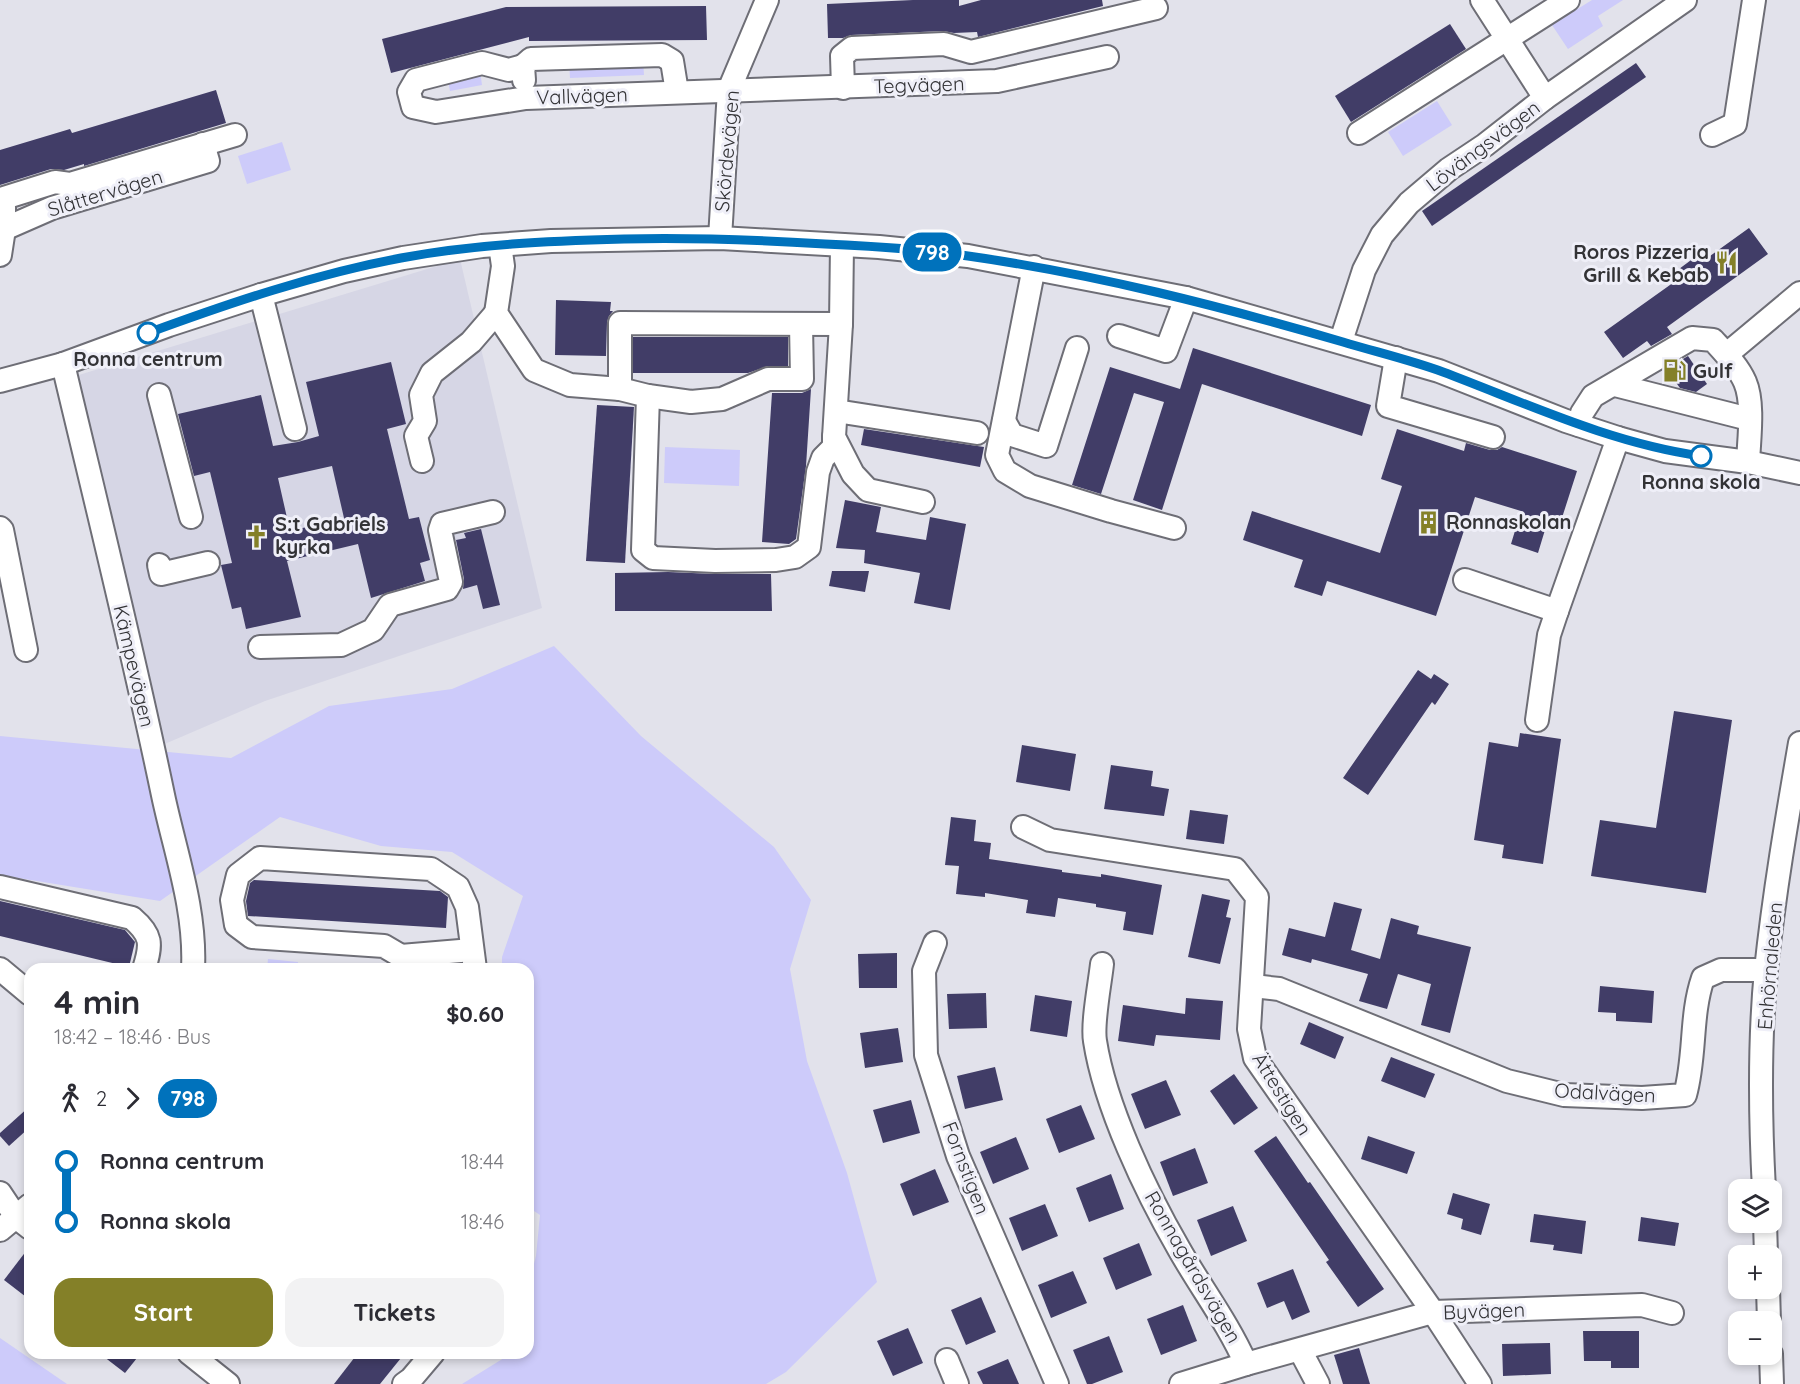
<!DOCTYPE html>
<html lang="en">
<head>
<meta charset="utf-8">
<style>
	body { margin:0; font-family:Quicksand,sans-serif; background:#f2f2f3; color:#2b2b33; height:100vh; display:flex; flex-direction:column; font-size:22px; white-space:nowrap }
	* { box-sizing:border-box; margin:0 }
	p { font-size:20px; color:#7c7c81 }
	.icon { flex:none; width:33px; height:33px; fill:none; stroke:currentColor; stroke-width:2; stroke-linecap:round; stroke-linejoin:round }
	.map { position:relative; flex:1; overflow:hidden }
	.panel { position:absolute; left:24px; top:963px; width:510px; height:396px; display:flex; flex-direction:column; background:#fff; border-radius:18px; box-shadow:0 3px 9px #0003 }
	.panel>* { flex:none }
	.badge { padding:0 12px; border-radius:20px; font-size:21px; line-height:39px }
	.fabs { position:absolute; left:1728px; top:1179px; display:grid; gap:12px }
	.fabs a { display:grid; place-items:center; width:54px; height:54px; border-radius:12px; background:#fff; box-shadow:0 3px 9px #0003; font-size:30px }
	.map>.badge { position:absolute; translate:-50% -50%; box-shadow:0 0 0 3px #fff }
	.legs { display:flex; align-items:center; gap:9px; height:66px; padding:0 30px; font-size:20px }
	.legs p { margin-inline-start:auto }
	.summary { display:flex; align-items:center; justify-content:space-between; height:102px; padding:0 30px }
	h1 { font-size:33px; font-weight:700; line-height:45px }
	.action { display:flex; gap:12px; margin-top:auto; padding:12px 30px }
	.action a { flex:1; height:69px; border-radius:18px; background:#848028; color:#fff; font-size:24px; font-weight:700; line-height:69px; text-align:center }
	.action a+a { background:#f2f2f3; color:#2b2b33 }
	ul { padding:0 30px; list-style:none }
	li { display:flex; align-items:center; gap:21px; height:60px; font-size:22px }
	li i { display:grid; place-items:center; width:9px; height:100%; margin:0 8px; background:currentColor }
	li i::after { content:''; width:15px; height:15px; margin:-8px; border:4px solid; border-radius:50%; background:#fff }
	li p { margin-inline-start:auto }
	li:first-child i { background:linear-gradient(#0000 50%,currentColor 0) }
	li:last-child i { background:linear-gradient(currentColor 50%,#0000 0) }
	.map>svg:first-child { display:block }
	.built { fill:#d6d6e5 }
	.green { fill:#cdcbfa }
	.building { fill:#413d67; fill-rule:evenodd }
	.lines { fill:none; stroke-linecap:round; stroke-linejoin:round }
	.minor-casing { stroke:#6e6e76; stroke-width:26 }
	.minor { stroke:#fff; stroke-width:22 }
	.line-1-casing { stroke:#fff; stroke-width:14 }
	.line-1 { stroke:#0072bc; stroke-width:9 }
	.stop-1-dot { fill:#fff; stroke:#0072bc; stroke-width:3 }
	.labels { text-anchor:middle; stroke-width:6; stroke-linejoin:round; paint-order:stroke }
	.street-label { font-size:20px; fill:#333336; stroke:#efeff8 }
	.poi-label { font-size:20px; font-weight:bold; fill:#333336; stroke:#efeff8; text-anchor:start }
	.stop-label { font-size:20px; font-weight:bold; fill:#333336; stroke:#efeff8 }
</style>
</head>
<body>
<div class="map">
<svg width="1800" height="1384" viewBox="0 0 1800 1384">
	<rect width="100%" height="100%" fill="#e2e2eb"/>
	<!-- built -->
	<polygon class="built" points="460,259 542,608 265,701 160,746 69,378"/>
	<!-- green -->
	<g class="green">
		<polygon points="1592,0 1623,0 1598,16 1603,26 1568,49 1552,25"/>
		<polygon points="643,59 644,75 570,78 569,62"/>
		<polygon points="480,71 482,85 450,91 447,76"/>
		<polygon points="1437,101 1452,125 1403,156 1388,132"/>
		<polygon points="282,142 291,170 247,184 238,156"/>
		<polygon points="665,447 740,450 739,486 664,483"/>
		<polygon points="554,646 641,736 774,847 811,900 790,969 807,1061 847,1173 877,1282 786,1372 766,1384 462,1384 512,1353 528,1353 528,1286 536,1256 540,1215 528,1207 528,969 502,969 502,957 523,896 452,852 381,846 280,817 160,901 0,875 0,736 231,758 329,706 452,689"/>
		<polygon points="268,959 298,962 298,969 267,969"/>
		<polygon points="0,1338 67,1384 0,1384"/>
	</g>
	<!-- building -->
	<g class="building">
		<polygon points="913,0 959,0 959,6 981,0 1102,0 1103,6 978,37 977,32 954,33 943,31 851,35 843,38 828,38 827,4"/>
		<polygon points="706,6 707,40 529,41 529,37 391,73 382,39 506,7"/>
		<polygon points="1450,24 1466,49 1351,122 1335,96"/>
		<polygon points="1636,63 1646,77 1432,226 1422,211"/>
		<polygon points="216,90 226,123 84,166 84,164 64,170 51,169 0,185 0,150 70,129 72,133"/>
		<polygon points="1749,228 1768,254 1667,327 1672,334 1651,346 1647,341 1623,358 1604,332 1684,275 1679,269 1706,249 1710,256"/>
		<polygon points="556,300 611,302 610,311 613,311 609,316 607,322 606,356 555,355"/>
		<polygon points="633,337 788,337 788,366 768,366 748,373 633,373"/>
		<polygon points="1193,348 1371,405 1362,436 1202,384 1162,510 1133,500 1164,402 1134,393 1101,494 1072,485 1110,367 1180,389"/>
		<polygon points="1688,356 1707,384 1696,392 1680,388 1666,369"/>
		<path d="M391,362l15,62 -19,5 22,90 10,-2 11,43 -10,3 5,18 -54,17 -13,-54 -71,17 14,56 -55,12 -5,-22 -9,2 -11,-44 11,-2 -22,-91 -16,4 -16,-62 83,-19 12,51 25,-4 21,-6 -13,-54zM332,466l12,52 -54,13 -12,-53z"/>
		<polygon points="811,389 806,466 796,539 789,544 762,542 772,393 802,393"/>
		<polygon points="597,405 634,407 625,563 586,561"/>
		<polygon points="864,429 984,447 980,467 861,445"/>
		<polygon points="1397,429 1464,451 1466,443 1490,450 1497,450 1502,447 1577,471 1560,524 1548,520 1538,553 1511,544 1521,511 1475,497 1436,616 1327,581 1322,596 1294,587 1303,560 1243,540 1252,511 1380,553 1402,486 1381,479"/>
		<polygon points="845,500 881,507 876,532 926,540 930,517 966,524 950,610 914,603 920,573 864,563 865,550 836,548"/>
		<polygon points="481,529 500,605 483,609 477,585 463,589 464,579 456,540 466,538 464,533"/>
		<polygon points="832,571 869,571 865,592 829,586"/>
		<polygon points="668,572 715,574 771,574 772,611 615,611 615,573"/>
		<polygon points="1418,670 1431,679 1434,674 1449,684 1435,705 1432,702 1368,795 1343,778"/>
		<polygon points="1674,711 1732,720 1706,893 1591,876 1600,820 1656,828"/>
		<polygon points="1520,733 1561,739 1543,864 1502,858 1504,845 1474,840 1489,742 1518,747"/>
		<polygon points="1022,745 1076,754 1070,791 1016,782"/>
		<polygon points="1111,765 1153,771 1151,786 1169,789 1164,816 1104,809"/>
		<polygon points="1190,810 1228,815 1224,844 1186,839"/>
		<polygon points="951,817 976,820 974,841 991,843 989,859 1062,870 1062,872 1101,877 1101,874 1162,885 1153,935 1123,930 1126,912 1096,907 1096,904 1058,898 1055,917 1026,913 1028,900 985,893 985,897 956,894 959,866 945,865"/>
		<polygon points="254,880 440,891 448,897 446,928 248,916 246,901 250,883"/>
		<polygon points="1202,894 1230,900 1226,917 1231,918 1220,964 1188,957"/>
		<polygon points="0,901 125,930 135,942 129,967 0,936"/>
		<polygon points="1334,902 1362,909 1351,950 1380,959 1391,918 1419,926 1417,934 1471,947 1450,1033 1421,1025 1431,984 1398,974 1387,1009 1359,1001 1368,974 1312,959 1311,963 1282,955 1289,928 1325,937"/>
		<polygon points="897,953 897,988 859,988 858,954"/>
		<polygon points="1600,986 1654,991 1652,1023 1616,1021 1616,1013 1598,1012"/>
		<polygon points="986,993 987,1028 949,1029 947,994"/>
		<polygon points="1035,995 1072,1001 1067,1037 1030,1031"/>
		<polygon points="1186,998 1223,1001 1220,1040 1156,1035 1154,1046 1118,1041 1123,1005 1185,1014"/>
		<polygon points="1309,1022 1344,1037 1335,1059 1300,1044"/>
		<polygon points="898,1028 903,1062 865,1068 860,1033"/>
		<polygon points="1391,1057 1435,1074 1425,1098 1381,1081"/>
		<polygon points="995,1067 1003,1100 965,1109 957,1076"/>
		<polygon points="1234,1074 1258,1108 1234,1125 1210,1091"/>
		<polygon points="1166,1080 1181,1115 1145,1129 1131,1094"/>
		<polygon points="911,1100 920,1133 883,1143 873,1110"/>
		<polygon points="1081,1105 1095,1139 1059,1153 1046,1119"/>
		<polygon points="30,1106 30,1127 9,1146 0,1136 0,1133"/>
		<polygon points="1276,1136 1308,1183 1310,1182 1384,1289 1358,1307 1326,1262 1329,1260 1254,1151"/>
		<polygon points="1368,1136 1415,1152 1407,1174 1361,1159"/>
		<polygon points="1016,1137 1029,1169 993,1184 980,1152"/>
		<polygon points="1195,1148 1208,1183 1173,1196 1160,1162"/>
		<polygon points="935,1169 949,1202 913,1216 900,1184"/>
		<polygon points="1111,1174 1124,1209 1089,1222 1076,1188"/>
		<polygon points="1453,1193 1490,1204 1481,1235 1461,1229 1463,1219 1447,1214"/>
		<polygon points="1045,1204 1058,1236 1022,1251 1009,1218"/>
		<polygon points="1233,1206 1247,1241 1211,1256 1197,1220"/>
		<polygon points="1534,1214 1586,1221 1582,1254 1553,1250 1554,1245 1530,1242"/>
		<polygon points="1641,1217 1679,1223 1675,1246 1638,1241"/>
		<polygon points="1139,1243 1152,1275 1116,1290 1103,1258"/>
		<polygon points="30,1246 30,1300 4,1280"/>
		<polygon points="1293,1269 1310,1312 1292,1320 1284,1301 1267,1308 1257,1283"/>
		<polygon points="1073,1271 1087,1303 1051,1318 1038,1285"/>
		<polygon points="981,1297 996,1332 966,1345 951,1310"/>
		<polygon points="1183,1305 1197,1341 1161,1355 1147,1319"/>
		<polygon points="908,1328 923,1363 893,1376 877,1341"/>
		<polygon points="1583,1331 1639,1331 1639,1368 1611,1368 1611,1361 1584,1361"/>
		<polygon points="1109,1336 1123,1372 1092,1384 1087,1384 1073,1350"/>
		<polygon points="1550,1343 1551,1374 1503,1376 1502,1344"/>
		<polygon points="1359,1348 1370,1384 1343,1384 1334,1355"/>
		<polygon points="99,1353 141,1353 125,1373"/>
		<polygon points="358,1353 405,1353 380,1384 334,1384"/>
		<polygon points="1008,1359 1019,1384 983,1384 977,1372"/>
	</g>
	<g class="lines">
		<defs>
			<g id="minor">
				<polyline points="1482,0 1545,98"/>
				<polyline points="523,66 509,70 482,63 416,80 409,92 413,107 436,112 526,98 997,81 1107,57"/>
				<polyline points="524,80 523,66 531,59 662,55 672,61 677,92"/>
				<polyline points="843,88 842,56 852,48 944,44 971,52 1156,8"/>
				<polyline points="1359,133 1568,0"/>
				<polyline points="1712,135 1735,124 1754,0"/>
				<polyline points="4,229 52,208 208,161 203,144"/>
				<polyline points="720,238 729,90 767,0"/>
				<polyline points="500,245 503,266 496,313 534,370 570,385 620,389 620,323 841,324"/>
				<polyline points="842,245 841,324 834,437 853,474 868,490 923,502"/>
				<polyline points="0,255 4,229 4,198 55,182 70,184 235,135"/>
				<polyline points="1034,267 997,455 1005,471 1030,486 1111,511 1174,528"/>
				<polyline points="261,295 295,429"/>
				<polyline points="1119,336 1166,351 1186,298"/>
				<polyline points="1341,341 1364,270 1382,235 1409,203 1449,169 1485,145 1545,98 1685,0"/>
				<polyline points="1727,354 1800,293"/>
				<polyline points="1396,358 1388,406 1493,437"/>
				<path d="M63,364c34,143 70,287 100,431 12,57 33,114 30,174"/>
				<polyline points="0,381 63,364 169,325 261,295 344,271 403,258 482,246 551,241 720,238 879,247 968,256 1186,298 1439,371 1566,421 1618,438 1665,451 1748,462 1800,473"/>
				<polyline points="1615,385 1749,419"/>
				<polyline points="620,389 648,396 643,550 653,558 715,561 776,560 795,557 809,547 818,472 823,458 834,447 834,437"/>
				<polyline points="159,395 191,517"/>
				<polyline points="648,396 691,402 722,399 768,379 802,379 801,324"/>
				<polyline points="836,411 977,433"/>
				<polyline points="1004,421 1012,435 1046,446 1077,348"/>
				<path d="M1579,425l3,-12 11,-17 99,-58 21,2c11,12 25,26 32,42 9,21 4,57 3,80"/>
				<polyline points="422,461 416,436 425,421 421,395 432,373 471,342 496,313"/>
				<polyline points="0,528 2,530 26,650"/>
				<polyline points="159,565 161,574 208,563"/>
				<polyline points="1465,580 1557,611 1549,635 1537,720"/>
				<polyline points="1557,611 1618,438"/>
				<polyline points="260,647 341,645 373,630 390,605 447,589 451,582 440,530 442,524 493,512"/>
				<polyline points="1023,827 1050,840 1235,869 1257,897 1249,1029 1255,1058 1433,1312 1480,1384"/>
				<path d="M0,887l132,31c20,17 20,26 12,51"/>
				<polyline points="935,943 924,971 926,1055 958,1156 1057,1384"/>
				<polyline points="401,956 472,950"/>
				<path d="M1102,964c-2,19 -10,59 -7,77 10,65 51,151 84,208 22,39 49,74 67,115"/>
				<polyline points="0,969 30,994"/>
				<polyline points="406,969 401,956 384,946 252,937 236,925 232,900 238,875 260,858 431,869 458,887 467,907 475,969"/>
				<path d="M1253,986l26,3 228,92 57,14 78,3 43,-3c11,-39 5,-79 18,-117l18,-8h45"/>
				<path d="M1764,1190c-4,-74 -5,-147 2,-220 8,-76 21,-152 34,-227"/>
				<polyline points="0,1193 16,1217 30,1228"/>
				<polyline points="1765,1222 1766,1256"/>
				<polyline points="0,1230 30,1205"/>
				<polyline points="1768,1288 1769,1322"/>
				<polyline points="1300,1350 1318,1384"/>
				<polyline points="189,1353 228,1384"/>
				<polyline points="1771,1354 1772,1384"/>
				<polyline points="947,1360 957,1384"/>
				<polyline points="404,1384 411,1379 433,1353"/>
				<polyline points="1181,1384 1246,1364 1433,1312 1642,1305 1672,1313"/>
			</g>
		</defs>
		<!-- minor casing -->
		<use href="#minor" class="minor-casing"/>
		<!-- minor -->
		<use href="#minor" class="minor"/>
	</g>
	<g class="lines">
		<defs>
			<path id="line-1" d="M148,333c82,-30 167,-59 253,-75 74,-14 148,-17 223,-19 67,-2 134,1 201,5 47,2 96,5 143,12 127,18 252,50 375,86 33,10 67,18 100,30 85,32 167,71 258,84"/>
		</defs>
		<!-- line-1 casing -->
		<use href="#line-1" class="line-1-casing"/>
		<!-- line-1 -->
		<use href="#line-1" class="line-1"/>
	</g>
	<!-- icons -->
	<defs>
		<symbol id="restaurant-bare" viewBox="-9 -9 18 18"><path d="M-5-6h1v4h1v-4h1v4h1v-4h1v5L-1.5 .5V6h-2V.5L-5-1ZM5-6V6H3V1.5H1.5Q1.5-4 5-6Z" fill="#848028" stroke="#efeff8" stroke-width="2.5" paint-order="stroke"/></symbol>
		<symbol id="fuel-bare" viewBox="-9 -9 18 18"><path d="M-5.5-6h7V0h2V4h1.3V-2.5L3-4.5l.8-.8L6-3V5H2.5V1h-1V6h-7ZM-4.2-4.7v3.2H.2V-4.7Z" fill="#848028" stroke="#efeff8" stroke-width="2.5" paint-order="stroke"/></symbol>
		<symbol id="building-bare" viewBox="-9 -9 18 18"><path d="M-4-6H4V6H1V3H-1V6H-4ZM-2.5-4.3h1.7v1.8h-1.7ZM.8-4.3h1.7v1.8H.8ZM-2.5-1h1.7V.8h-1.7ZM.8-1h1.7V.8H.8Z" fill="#848028" stroke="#efeff8" stroke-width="2.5" paint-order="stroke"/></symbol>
		<symbol id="church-bare" viewBox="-9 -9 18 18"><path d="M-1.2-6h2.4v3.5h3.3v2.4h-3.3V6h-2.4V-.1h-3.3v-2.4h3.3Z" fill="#848028" stroke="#efeff8" stroke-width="2.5" paint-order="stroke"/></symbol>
	</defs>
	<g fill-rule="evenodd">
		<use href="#restaurant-bare" x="1710" y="246" width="33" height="33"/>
		<use href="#fuel-bare" x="1658" y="354" width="33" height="33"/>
		<use href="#building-bare" x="1412" y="506" width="33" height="33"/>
		<use href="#church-bare" x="240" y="520" width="33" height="33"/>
	</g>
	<!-- markers -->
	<g class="stop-1-dot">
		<circle cx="148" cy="333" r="10"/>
		<circle cx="1701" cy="456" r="10"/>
	</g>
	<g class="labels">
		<!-- street labels -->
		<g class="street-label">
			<text transform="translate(919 85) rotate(-2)" y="7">Tegvägen</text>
			<text transform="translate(582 96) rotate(-2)" y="7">Vallvägen</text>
			<text transform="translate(1483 146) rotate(-37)" y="7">Lövängsvägen</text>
			<text transform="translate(727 151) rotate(-85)" y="7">Skördevägen</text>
			<text transform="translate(105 193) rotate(-17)" y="7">Slåttervägen</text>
			<text transform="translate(134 666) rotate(77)" y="7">Kämpevägen</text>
			<text transform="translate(1770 966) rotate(-85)" y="7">Enhörnaleden</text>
			<text transform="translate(1605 1093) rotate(3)" y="7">Odalvägen</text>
			<text transform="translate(1282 1094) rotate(58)" y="7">Ättestigen</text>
			<text transform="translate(966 1168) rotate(69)" y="7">Fornstigen</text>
			<text transform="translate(1193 1267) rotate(60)" y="7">Ronnagårdsvägen</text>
			<text transform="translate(1484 1311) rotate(-2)" y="7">Byvägen</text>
		</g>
		<!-- poi labels -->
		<g class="poi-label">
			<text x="1709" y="259" text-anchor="end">Roros Pizzeria<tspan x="1709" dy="23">Grill &amp; Kebab</tspan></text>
			<text x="1693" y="378">Gulf</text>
			<text x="1446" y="529">Ronnaskolan</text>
			<text x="275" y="531">S:t Gabriels<tspan x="275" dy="23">kyrka</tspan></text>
		</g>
		<!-- stop labels -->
		<g class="stop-label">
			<text x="148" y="366">Ronna centrum</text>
			<text x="1701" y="489">Ronna skola</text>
		</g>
	</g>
</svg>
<div class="fabs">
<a><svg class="icon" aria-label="layers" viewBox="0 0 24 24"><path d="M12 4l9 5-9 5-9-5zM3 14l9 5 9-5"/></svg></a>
<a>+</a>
<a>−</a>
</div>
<b class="badge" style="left:932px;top:252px;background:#0072bc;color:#fff">798</b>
<section class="panel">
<div class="summary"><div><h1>4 min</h1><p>18:42 – 18:46 · Bus</p></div><b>$0.60</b></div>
<div class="legs"><svg class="icon" aria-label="walk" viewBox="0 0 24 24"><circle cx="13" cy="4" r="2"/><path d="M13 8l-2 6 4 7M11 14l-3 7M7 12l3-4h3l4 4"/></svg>2<svg class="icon" aria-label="forward" viewBox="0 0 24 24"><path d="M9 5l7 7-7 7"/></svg><b class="badge" style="background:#0072bc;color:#fff">798</b></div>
<ul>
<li><i style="color:#0072bc"></i><b>Ronna centrum</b><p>18:44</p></li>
<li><i style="color:#0072bc"></i><b>Ronna skola</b><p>18:46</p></li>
</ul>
<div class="action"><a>Start</a><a>Tickets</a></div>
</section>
</div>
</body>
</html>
